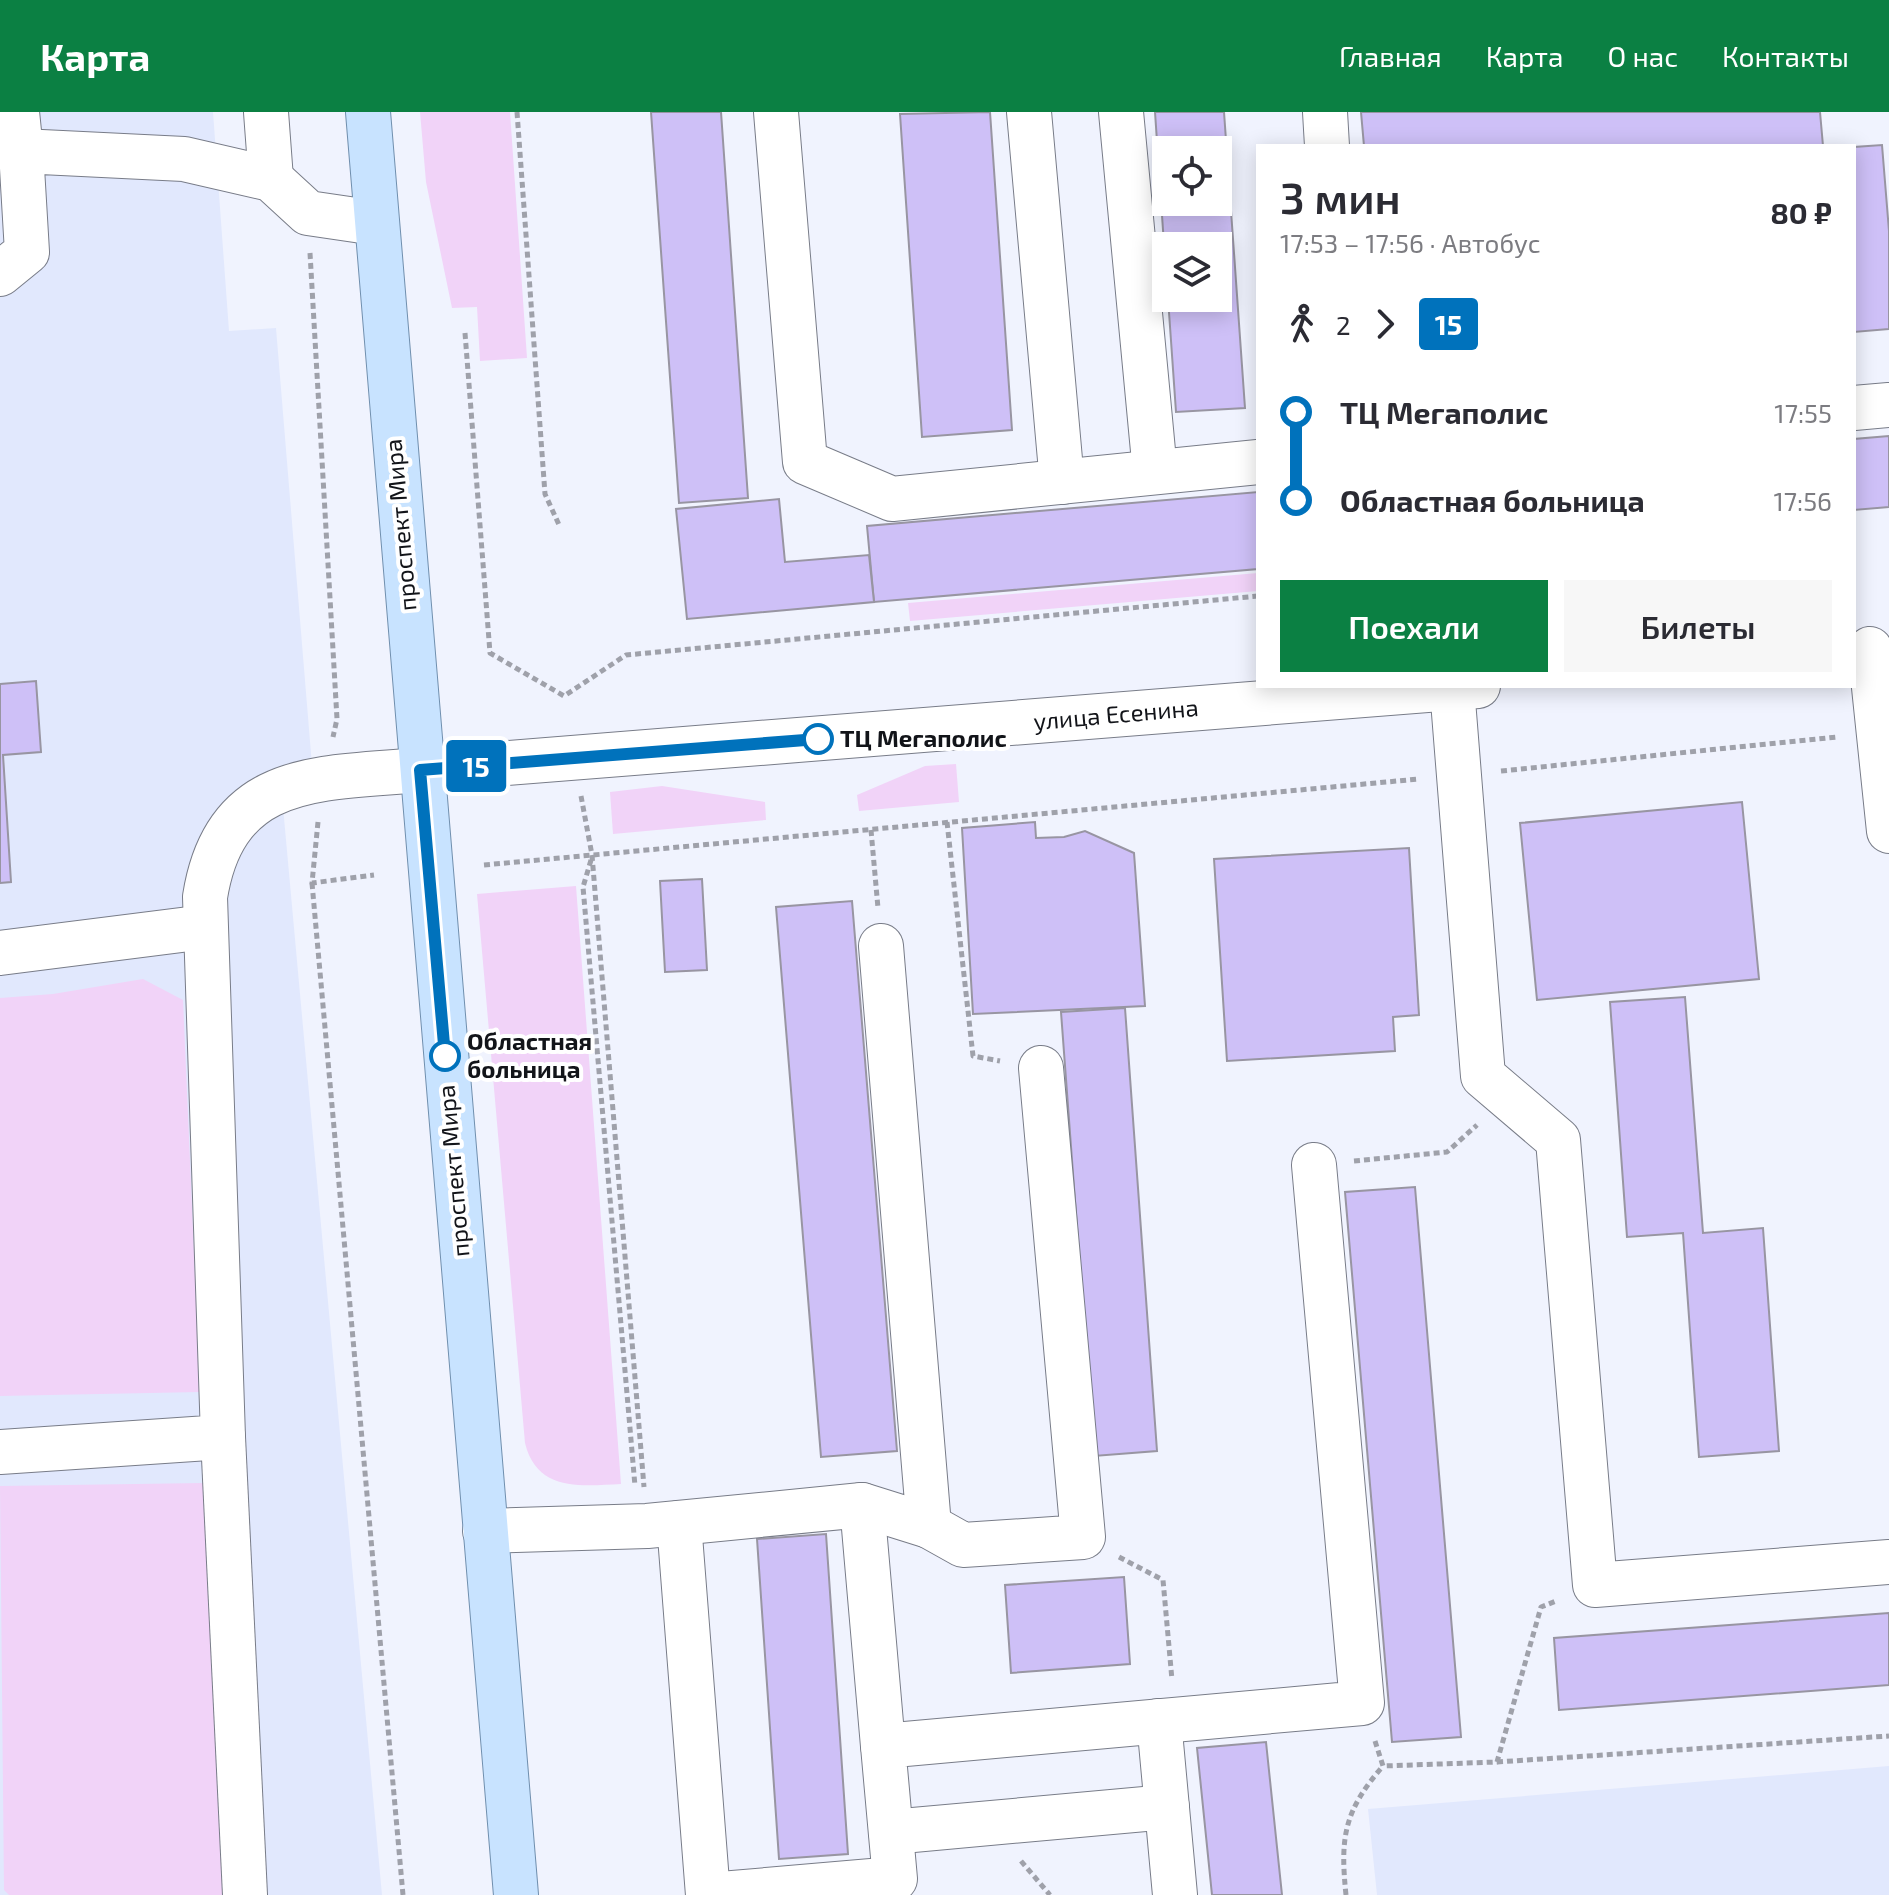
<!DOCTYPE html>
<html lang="ru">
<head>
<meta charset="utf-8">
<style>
	body { margin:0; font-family:"Exo 2",sans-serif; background:#f7f7f7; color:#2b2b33; height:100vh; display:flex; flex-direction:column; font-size:30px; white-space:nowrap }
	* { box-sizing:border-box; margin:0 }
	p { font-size:26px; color:#7c7c81 }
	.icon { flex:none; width:44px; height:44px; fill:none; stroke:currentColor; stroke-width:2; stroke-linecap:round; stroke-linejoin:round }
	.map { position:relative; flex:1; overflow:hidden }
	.panel { position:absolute; left:1256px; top:32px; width:600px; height:544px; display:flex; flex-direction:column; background:#fff; border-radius:0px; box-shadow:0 4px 20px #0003 }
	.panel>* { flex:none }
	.badge { padding:0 16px; border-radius:6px; font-size:28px; line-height:52px }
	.fabs { position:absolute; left:1152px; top:24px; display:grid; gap:16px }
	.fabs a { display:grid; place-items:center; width:80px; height:80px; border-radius:0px; background:#fff; box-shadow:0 4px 20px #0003; font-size:40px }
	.map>.badge { position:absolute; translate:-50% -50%; box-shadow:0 0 0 4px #fff }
	.legs { display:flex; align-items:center; gap:12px; height:88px; padding:0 24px; font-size:26px }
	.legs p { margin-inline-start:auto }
	.headline { display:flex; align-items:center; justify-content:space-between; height:136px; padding:0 24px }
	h1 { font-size:44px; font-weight:600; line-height:60px }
	.cta { display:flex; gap:16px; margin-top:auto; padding:16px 24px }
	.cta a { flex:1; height:92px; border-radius:0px; background:#0b8043; color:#fff; font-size:32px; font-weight:600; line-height:92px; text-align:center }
	.cta a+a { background:#f7f7f7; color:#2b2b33 }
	ul { padding:0 24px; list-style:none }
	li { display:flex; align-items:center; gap:28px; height:88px; font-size:30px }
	li i { display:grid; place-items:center; width:12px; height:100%; margin:0 10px; background:currentColor }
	li i::after { content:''; width:20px; height:20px; margin:-10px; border:6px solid; border-radius:50%; background:#fff }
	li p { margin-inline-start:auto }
	li:first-child i { background:linear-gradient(#0000 50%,currentColor 0) }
	li:last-child i { background:linear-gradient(currentColor 50%,#0000 0) }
	header { display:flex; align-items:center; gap:48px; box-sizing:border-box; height:112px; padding:0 40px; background:#0b8043; color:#fff }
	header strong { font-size:38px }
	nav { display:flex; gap:44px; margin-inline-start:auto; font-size:28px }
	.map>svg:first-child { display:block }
	.built { fill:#e1e8fd }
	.green { fill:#f1d3f8 }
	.building { fill:#cec0f7; stroke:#9895a2; stroke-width:2; fill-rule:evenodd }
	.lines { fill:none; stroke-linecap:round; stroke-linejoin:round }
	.minor-casing { stroke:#787c88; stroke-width:46 }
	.major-casing { stroke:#708fae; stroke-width:46 }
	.path { stroke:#9fa1aa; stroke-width:5; stroke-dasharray:6 4; stroke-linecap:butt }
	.minor { stroke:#fff; stroke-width:44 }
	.major { stroke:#c8e3ff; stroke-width:44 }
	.line-1-casing { stroke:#fff; stroke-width:18 }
	.line-1 { stroke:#0072bc; stroke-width:12 }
	.stop-1-dot { fill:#fff; stroke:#0072bc; stroke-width:4 }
	.labels { text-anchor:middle; stroke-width:8; stroke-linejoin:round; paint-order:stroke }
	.street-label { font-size:24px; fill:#121419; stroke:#fff }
	.stop-label { font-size:24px; font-weight:bold; fill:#121419; stroke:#fff; text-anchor:start }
</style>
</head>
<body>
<header>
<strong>Карта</strong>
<nav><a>Главная</a><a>Карта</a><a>О нас</a><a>Контакты</a></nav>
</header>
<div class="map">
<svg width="1889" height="1783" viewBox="0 0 1889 1783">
	<rect width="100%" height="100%" fill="#f0f3fe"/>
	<!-- built -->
	<g class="built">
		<polygon points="0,0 213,0 229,219 276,216 315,690 283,695 382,1783 0,1783"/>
		<polygon points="1889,1654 1889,1783 1377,1783 1368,1697"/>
	</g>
	<!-- green -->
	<g class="green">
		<polygon points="420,0 510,0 527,246 480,249 477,195 452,196 426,70"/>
		<polygon points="1258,461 1258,479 910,509 908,491"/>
		<polygon points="956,652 959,690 859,699 857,683 925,654"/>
		<polygon points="662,674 765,690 766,708 613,722 610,680"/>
		<path d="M576,774l45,598c-40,2 -84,8 -96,-41l-48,-549z"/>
		<polygon points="143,867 183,888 200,1280 0,1284 0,886 53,882"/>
		<polygon points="203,1371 228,1783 9,1783 4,1778 0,1374"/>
	</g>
	<!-- building -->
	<g class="building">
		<polygon points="651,0 721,0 748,386 679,391"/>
		<polygon points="990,0 1012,318 922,325 900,2"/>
		<path d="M1155,0h69l21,296 -69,4 -8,-114h50v-52h-52v28zM1166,38h52v52h-52z"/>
		<polygon points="1361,0 1820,0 1823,34 1364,34"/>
		<polygon points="1882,33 1889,119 1889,217 1854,220 1854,35"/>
		<polygon points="1889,324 1889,395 1854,398 1854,327"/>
		<polygon points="1258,380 1258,457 874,490 867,414"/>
		<polygon points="779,387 785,450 869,443 874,490 687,507 676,397"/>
		<polygon points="36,569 41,640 3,643 11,770 0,771 0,572"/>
		<polygon points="1742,690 1759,867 1537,888 1520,711"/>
		<polygon points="1035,710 1036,726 1064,725 1085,719 1134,741 1145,894 973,902 962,716"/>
		<polygon points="1409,736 1419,903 1393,905 1395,939 1227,949 1214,747"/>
		<polygon points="702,767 707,858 665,860 660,769"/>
		<polygon points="852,789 897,1339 821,1345 776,795"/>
		<polygon points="1685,885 1703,1121 1763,1116 1779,1339 1699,1345 1683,1121 1627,1125 1610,890"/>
		<polygon points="1125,896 1157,1339 1094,1344 1061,900"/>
		<polygon points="1415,1075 1461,1625 1392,1630 1345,1080"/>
		<polygon points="826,1422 848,1742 779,1747 757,1427"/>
		<polygon points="1124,1465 1130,1552 1011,1561 1005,1473"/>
		<polygon points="1889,1501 1889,1573 1559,1598 1554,1526"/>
		<polygon points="1266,1630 1282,1783 1212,1783 1197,1636"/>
	</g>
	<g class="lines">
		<defs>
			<g id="minor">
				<polyline points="17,0 21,39"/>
				<polyline points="266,0 271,67"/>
				<polyline points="776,0 805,350 892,387 1258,350"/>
				<polyline points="1029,0 1062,370"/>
				<polyline points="1121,0 1155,360"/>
				<polyline points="1325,0 1327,34"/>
				<polyline points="0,162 27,140 21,39 184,47 271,67 308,101 376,111"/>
				<polyline points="1854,296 1889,293"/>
				<polyline points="1870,537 1889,719"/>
				<polyline points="1452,576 1483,964 1558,1028 1595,1473 1889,1450"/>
				<polyline points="0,841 205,815"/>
				<polyline points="223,1325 245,1783"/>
				<path d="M0,1340l223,-15 -18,-540c20,-126 114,-118 215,-127l1058,-84"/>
				<polyline points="862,1393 883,1634"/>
				<polyline points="679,1411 708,1783"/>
				<polyline points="929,1414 963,1433 1083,1425 1041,956"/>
				<polyline points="485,1419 647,1414 862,1393 929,1414 881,834"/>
				<polyline points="1159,1609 1175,1783"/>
				<polyline points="891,1720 1167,1695"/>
				<polyline points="709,1783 895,1767 883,1634 1362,1591 1314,1053"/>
			</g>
			<polyline id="major" points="368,0 516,1783"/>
		</defs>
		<!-- minor casing -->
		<use href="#minor" class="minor-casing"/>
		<!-- major casing -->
		<use href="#major" class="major-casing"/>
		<!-- path -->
		<g class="path">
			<polyline points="517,0 545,382 560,415"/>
			<polyline points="310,141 337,607 333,625"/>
			<polyline points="465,221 490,541 564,584 626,543 1258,484"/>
			<polyline points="1501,659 1837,625"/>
			<polyline points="581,684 592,743 644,1375"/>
			<polyline points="318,710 312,771 374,763"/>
			<polyline points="947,710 973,944 1000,949"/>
			<polyline points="871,718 878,796"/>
			<polyline points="591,748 583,775 635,1374"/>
			<polyline points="484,753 1419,667"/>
			<polyline points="312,771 403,1783"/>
			<polyline points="1354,1049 1447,1040 1477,1013"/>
			<polyline points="1119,1445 1163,1468 1172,1568"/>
			<polyline points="1375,1629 1383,1654 1497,1650 1541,1495 1556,1489"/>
			<polyline points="1497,1650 1889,1624"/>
			<polyline points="1021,1749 1050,1783"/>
			<path d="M1346,1783c-6,-58 -2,-84 37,-129"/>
		</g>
		<!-- minor -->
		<use href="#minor" class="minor"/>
		<!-- major -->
		<use href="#major" class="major"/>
	</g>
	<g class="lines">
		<defs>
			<polyline id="line-1" points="445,944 420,658 818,627"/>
		</defs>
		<!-- line-1 casing -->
		<use href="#line-1" class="line-1-casing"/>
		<!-- line-1 -->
		<use href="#line-1" class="line-1"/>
	</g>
	<!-- markers -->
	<g class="stop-1-dot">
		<circle cx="818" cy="627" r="14"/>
		<circle cx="445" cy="944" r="14"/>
	</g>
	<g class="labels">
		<!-- street labels -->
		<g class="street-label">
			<text transform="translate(401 413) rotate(-95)" y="8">проспект Мира</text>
			<text transform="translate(1116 603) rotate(-5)" y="8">улица Есенина</text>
			<text transform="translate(454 1059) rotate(-95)" y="8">проспект Мира</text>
		</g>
		<!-- stop labels -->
		<g class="stop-label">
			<text x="840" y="635">ТЦ Мегаполис</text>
			<text x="467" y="938">Областная<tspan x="467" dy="28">больница</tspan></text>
		</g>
	</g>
</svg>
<div class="fabs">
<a><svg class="icon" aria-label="locate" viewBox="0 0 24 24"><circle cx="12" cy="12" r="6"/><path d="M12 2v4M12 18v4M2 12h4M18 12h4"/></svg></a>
<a><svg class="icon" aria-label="layers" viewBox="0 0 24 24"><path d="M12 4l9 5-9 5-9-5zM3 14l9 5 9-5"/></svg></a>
</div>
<b class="badge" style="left:476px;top:654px;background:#0072bc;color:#fff">15</b>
<section class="panel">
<div class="headline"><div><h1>3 мин</h1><p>17:53 – 17:56 · Автобус</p></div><b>80 ₽</b></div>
<div class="legs"><svg class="icon" aria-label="walk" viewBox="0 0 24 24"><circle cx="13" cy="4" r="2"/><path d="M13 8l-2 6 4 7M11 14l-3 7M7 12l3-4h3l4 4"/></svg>2<svg class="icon" aria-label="forward" viewBox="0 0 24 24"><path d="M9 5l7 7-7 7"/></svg><b class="badge" style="background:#0072bc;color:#fff">15</b></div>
<ul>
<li><i style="color:#0072bc"></i><b>ТЦ Мегаполис</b><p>17:55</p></li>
<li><i style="color:#0072bc"></i><b>Областная больница</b><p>17:56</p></li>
</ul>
<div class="cta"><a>Поехали</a><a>Билеты</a></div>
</section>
</div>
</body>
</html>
